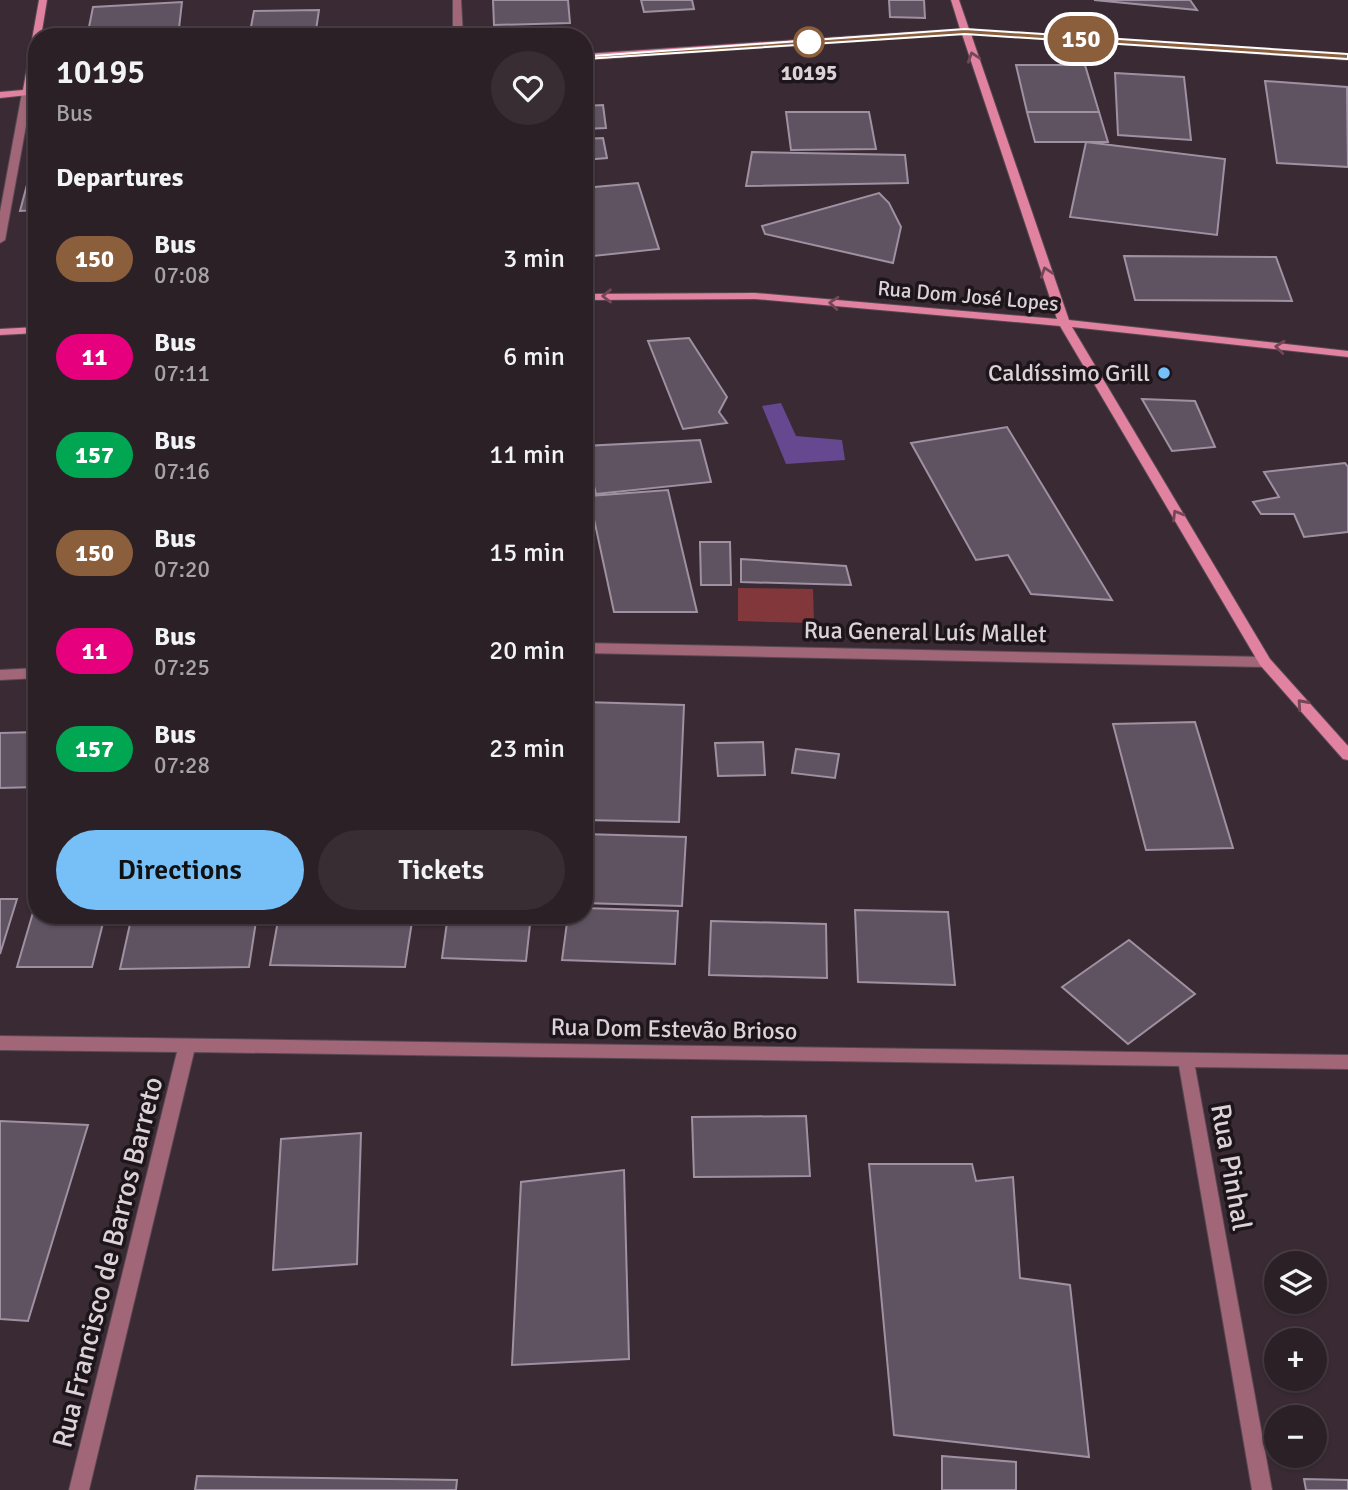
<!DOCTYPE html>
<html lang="en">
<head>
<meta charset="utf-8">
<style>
	body { margin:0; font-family:Signika,sans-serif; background:#382d33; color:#f1f3f6; height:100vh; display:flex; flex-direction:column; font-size:26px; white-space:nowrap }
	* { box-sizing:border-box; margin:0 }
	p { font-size:23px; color:#a6a3a7 }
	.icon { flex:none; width:38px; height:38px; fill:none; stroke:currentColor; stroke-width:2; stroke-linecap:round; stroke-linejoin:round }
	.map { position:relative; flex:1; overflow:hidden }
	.drawer { position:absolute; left:28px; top:28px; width:565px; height:896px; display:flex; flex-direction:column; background:#2c2027; border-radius:28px; box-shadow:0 2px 5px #0004,0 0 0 2px #483e44 }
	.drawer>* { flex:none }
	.badge { padding:0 14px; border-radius:23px; font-size:24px; line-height:46px }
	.fabs { position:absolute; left:1264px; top:1251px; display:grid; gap:14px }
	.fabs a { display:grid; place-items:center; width:63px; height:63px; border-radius:50%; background:#2c2027; box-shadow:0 2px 5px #0004,0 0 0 2px #483e44; font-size:35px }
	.map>.badge { position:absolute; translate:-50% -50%; box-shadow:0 0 0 4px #fff }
	h2 { padding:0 28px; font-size:26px; line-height:63px }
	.round { display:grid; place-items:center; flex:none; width:74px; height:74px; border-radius:37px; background:#382d33 }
	.headline { display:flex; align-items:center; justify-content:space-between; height:119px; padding:0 28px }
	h1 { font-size:33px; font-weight:600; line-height:52px }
	.action { display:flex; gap:14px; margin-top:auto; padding:14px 28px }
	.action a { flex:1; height:80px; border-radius:42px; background:#76c0f7; color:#111; font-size:28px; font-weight:600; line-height:80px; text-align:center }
	.action a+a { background:#382d33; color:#f1f3f6 }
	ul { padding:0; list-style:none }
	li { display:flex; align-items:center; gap:21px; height:98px; padding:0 28px }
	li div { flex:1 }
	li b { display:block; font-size:26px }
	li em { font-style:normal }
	li .badge { min-width:77px; font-weight:700; text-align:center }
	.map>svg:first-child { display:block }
	.green { fill:#82373b }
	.water { fill:#664891 }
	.building { fill:#5f5362; stroke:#9f91a2; stroke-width:2 }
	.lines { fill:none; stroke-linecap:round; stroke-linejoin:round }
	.street-casing { stroke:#574852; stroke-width:2 }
	.secondary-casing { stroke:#574852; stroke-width:2 }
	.street { fill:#a16678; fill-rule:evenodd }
	.secondary { fill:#e182a1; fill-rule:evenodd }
	.oneway { stroke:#754657 }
	.line { fill:#8b5e3c; stroke:#fff; stroke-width:2 }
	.stop-dot { fill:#fff; stroke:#8b5e3c; stroke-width:3.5 }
	.poi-dot { fill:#76c0f7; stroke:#1c151a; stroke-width:2.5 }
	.labels { text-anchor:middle; stroke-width:7; stroke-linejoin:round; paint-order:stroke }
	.far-stop-label { font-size:21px; font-weight:bold; fill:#dcd1d8; stroke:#1c151a }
	.far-street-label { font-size:21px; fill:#dcd1d8; stroke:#1c151a }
	.poi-label { font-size:24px; fill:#dcd1d8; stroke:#1c151a; text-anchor:end }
	.street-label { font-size:24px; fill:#dcd1d8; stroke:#1c151a }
	.near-street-label { font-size:28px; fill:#dcd1d8; stroke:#1c151a }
</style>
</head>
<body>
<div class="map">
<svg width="1348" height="1490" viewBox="0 0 1348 1490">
	<rect width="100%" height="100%" fill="#3a2a34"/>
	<!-- green -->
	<polygon class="green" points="738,588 813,589 814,623 738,621"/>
	<!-- water -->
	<polygon class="water" points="781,403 796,436 842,440 845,460 786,464 762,406"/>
	<!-- building -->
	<g class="building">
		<polygon points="493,0 568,0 570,23 494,25"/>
		<polygon points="641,0 692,0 694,9 644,12"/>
		<polygon points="889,0 924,0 925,18 890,17"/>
		<polygon points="1094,0 1190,0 1197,10"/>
		<polygon points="182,2 178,37 87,37 93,7"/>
		<polygon points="319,10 315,37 249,37 254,11"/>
		<polygon points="1016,65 1085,65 1099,112 1027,112"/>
		<polygon points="1115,73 1184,77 1191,140 1118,135"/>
		<polygon points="1265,81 1347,87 1348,167 1277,163"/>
		<polygon points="603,105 606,128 584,129 584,106"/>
		<polygon points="786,112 869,112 876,149 791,150"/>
		<polygon points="1027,112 1099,112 1108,142 1035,142"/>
		<polygon points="603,138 607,158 584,160 584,139"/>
		<polygon points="1086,142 1225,159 1217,235 1070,217"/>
		<polygon points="752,152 905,155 908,183 746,186"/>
		<polygon points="28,181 37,181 37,210 20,211"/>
		<polygon points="638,183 659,249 584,257 584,188"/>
		<polygon points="879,193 889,203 901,227 893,263 765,234 762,226"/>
		<polygon points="1124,256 1276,257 1292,301 1135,300"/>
		<polygon points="689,338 727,397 719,412 727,423 683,429 648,341"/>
		<polygon points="1142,399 1195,401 1215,447 1172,451"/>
		<polygon points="1007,427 1112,600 1031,594 1008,555 976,560 911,443"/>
		<polygon points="700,440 711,482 596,494 584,446"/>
		<polygon points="1345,463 1348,467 1348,532 1304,537 1294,514 1261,514 1253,502 1279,497 1264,472"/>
		<polygon points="668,490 697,612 614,612 589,496"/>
		<polygon points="700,542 730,542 731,585 701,585"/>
		<polygon points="741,559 846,566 851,585 741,582"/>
		<polygon points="584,702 684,705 679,822 584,820"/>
		<polygon points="1195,722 1233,848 1146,850 1113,724"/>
		<polygon points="37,732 37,787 0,788 0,733"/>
		<polygon points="763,742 765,775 718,776 715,743"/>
		<polygon points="796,749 839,754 835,778 792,773"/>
		<polygon points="584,834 686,837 682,906 584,903"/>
		<polygon points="0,899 17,899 0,954"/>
		<polygon points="37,899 37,915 105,915 92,967 17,967"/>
		<polygon points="584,908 678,911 675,964 562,960 568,915 584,915"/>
		<polygon points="855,910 948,912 955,985 858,982"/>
		<polygon points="132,915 257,915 249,967 120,969"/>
		<polygon points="279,915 413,915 405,967 270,965"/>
		<polygon points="448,915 531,915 526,961 442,958"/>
		<polygon points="711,921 826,924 827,978 709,975"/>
		<polygon points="1129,940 1195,994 1128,1044 1062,987"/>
		<polygon points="806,1116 810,1176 694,1177 692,1117"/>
		<polygon points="0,1121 88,1125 28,1321 0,1319"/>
		<polygon points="361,1133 357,1264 273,1270 281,1139"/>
		<polygon points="869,1164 972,1164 976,1181 1013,1177 1020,1278 1070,1285 1089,1457 894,1435"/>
		<polygon points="624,1170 629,1359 512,1365 521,1182"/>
		<polygon points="942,1456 1016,1462 1016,1490 942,1490"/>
		<polygon points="197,1476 457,1480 456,1490 195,1490"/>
		<polygon points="1304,1479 1348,1480 1348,1490 1306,1490"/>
	</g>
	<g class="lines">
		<defs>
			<g id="street">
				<polygon points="453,0 461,0 463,37 453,37"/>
				<polygon points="27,90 32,93 5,240 0,243 0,212 22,93"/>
				<polygon points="584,643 1265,657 1272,662 1265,667 584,653"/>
				<polygon points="37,668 37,678 0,680 0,670"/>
				<polygon points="0,1036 1348,1055 1348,1069 1195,1067 1272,1490 1252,1490 1179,1066 194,1052 89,1490 69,1490 177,1052 0,1050"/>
			</g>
			<g id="secondary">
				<polygon points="39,0 47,0 41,37 37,37 37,64 32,89 37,90 37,94 0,98 0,92 23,90"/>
				<polygon points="951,0 959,0 969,29 1348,54 1348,60 971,34 1069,320 1348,351 1348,357 1072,327 1270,659 1348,746 1348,760 1343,759 1260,665 1060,326 755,299 584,300 584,294 755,293 1057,319 962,34 584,60 584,54 960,29"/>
				<polygon points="37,327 37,333 0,335 0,329"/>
			</g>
		</defs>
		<!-- street casing -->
		<use href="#street" class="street-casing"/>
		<!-- secondary casing -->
		<use href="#secondary" class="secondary-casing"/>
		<!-- street -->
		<use href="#street" class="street"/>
		<!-- secondary -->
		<use href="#secondary" class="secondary"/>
	</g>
	<!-- one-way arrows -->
	<defs><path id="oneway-chevron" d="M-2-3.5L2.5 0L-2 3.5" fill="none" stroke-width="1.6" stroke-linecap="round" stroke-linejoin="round" transform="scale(1.75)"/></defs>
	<g class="oneway">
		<use href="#oneway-chevron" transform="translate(973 57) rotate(-108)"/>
		<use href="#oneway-chevron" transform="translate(1046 272) rotate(-109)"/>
		<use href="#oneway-chevron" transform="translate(607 296) rotate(179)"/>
		<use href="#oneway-chevron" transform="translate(834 303) rotate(-175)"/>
		<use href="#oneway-chevron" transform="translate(1280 347) rotate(-174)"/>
		<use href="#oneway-chevron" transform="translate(1177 515) rotate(-121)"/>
		<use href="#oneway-chevron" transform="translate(1302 704) rotate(-132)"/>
	</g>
	<!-- line -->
	<polygon class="line" points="965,29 1348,54 1348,59 965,34 584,59 580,57"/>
	<!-- markers -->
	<circle class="stop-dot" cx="809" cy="42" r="14"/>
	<circle class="poi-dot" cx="1164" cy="373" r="7"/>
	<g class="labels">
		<!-- far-stop labels -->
		<g class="far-stop-label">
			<text x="809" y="80">10195</text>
		</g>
		<!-- far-street labels -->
		<g class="far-street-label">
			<text transform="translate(968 296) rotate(5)" y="7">Rua Dom José Lopes</text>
		</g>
		<!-- poi labels -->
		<g class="poi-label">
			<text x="1150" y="381">Caldíssimo Grill</text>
		</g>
		<!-- street labels -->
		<g class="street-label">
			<text transform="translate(925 632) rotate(1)" y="8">Rua General Luís Mallet</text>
			<text transform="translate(674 1029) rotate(1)" y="8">Rua Dom Estevão Brioso</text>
		</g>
		<!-- near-street labels -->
		<g class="near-street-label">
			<text transform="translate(1232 1167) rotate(80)" y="10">Rua Pinhal</text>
			<text transform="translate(107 1262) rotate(-76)" y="10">Rua Francisco de Barros Barreto</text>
		</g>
	</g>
</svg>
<div class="fabs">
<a><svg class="icon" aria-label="layers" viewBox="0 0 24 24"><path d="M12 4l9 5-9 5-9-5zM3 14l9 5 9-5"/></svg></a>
<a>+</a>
<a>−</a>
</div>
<b class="badge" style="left:1081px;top:39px;background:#8b5e3c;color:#fff">150</b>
<section class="drawer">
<div class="headline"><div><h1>10195</h1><p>Bus</p></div><a class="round"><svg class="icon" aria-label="heart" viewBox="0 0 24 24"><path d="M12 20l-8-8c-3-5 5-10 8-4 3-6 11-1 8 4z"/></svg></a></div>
<h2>Departures</h2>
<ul>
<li><span class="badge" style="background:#8b5e3c;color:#fff">150</span><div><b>Bus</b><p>07:08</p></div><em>3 min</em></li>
<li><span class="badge" style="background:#e6007e;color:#fff">11</span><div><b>Bus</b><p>07:11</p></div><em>6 min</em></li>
<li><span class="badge" style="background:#00a651;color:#fff">157</span><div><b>Bus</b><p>07:16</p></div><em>11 min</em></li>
<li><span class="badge" style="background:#8b5e3c;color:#fff">150</span><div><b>Bus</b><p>07:20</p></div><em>15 min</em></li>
<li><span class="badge" style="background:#e6007e;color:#fff">11</span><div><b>Bus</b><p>07:25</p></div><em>20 min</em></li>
<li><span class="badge" style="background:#00a651;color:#fff">157</span><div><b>Bus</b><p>07:28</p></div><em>23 min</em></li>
</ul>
<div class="action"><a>Directions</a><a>Tickets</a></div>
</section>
</div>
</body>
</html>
